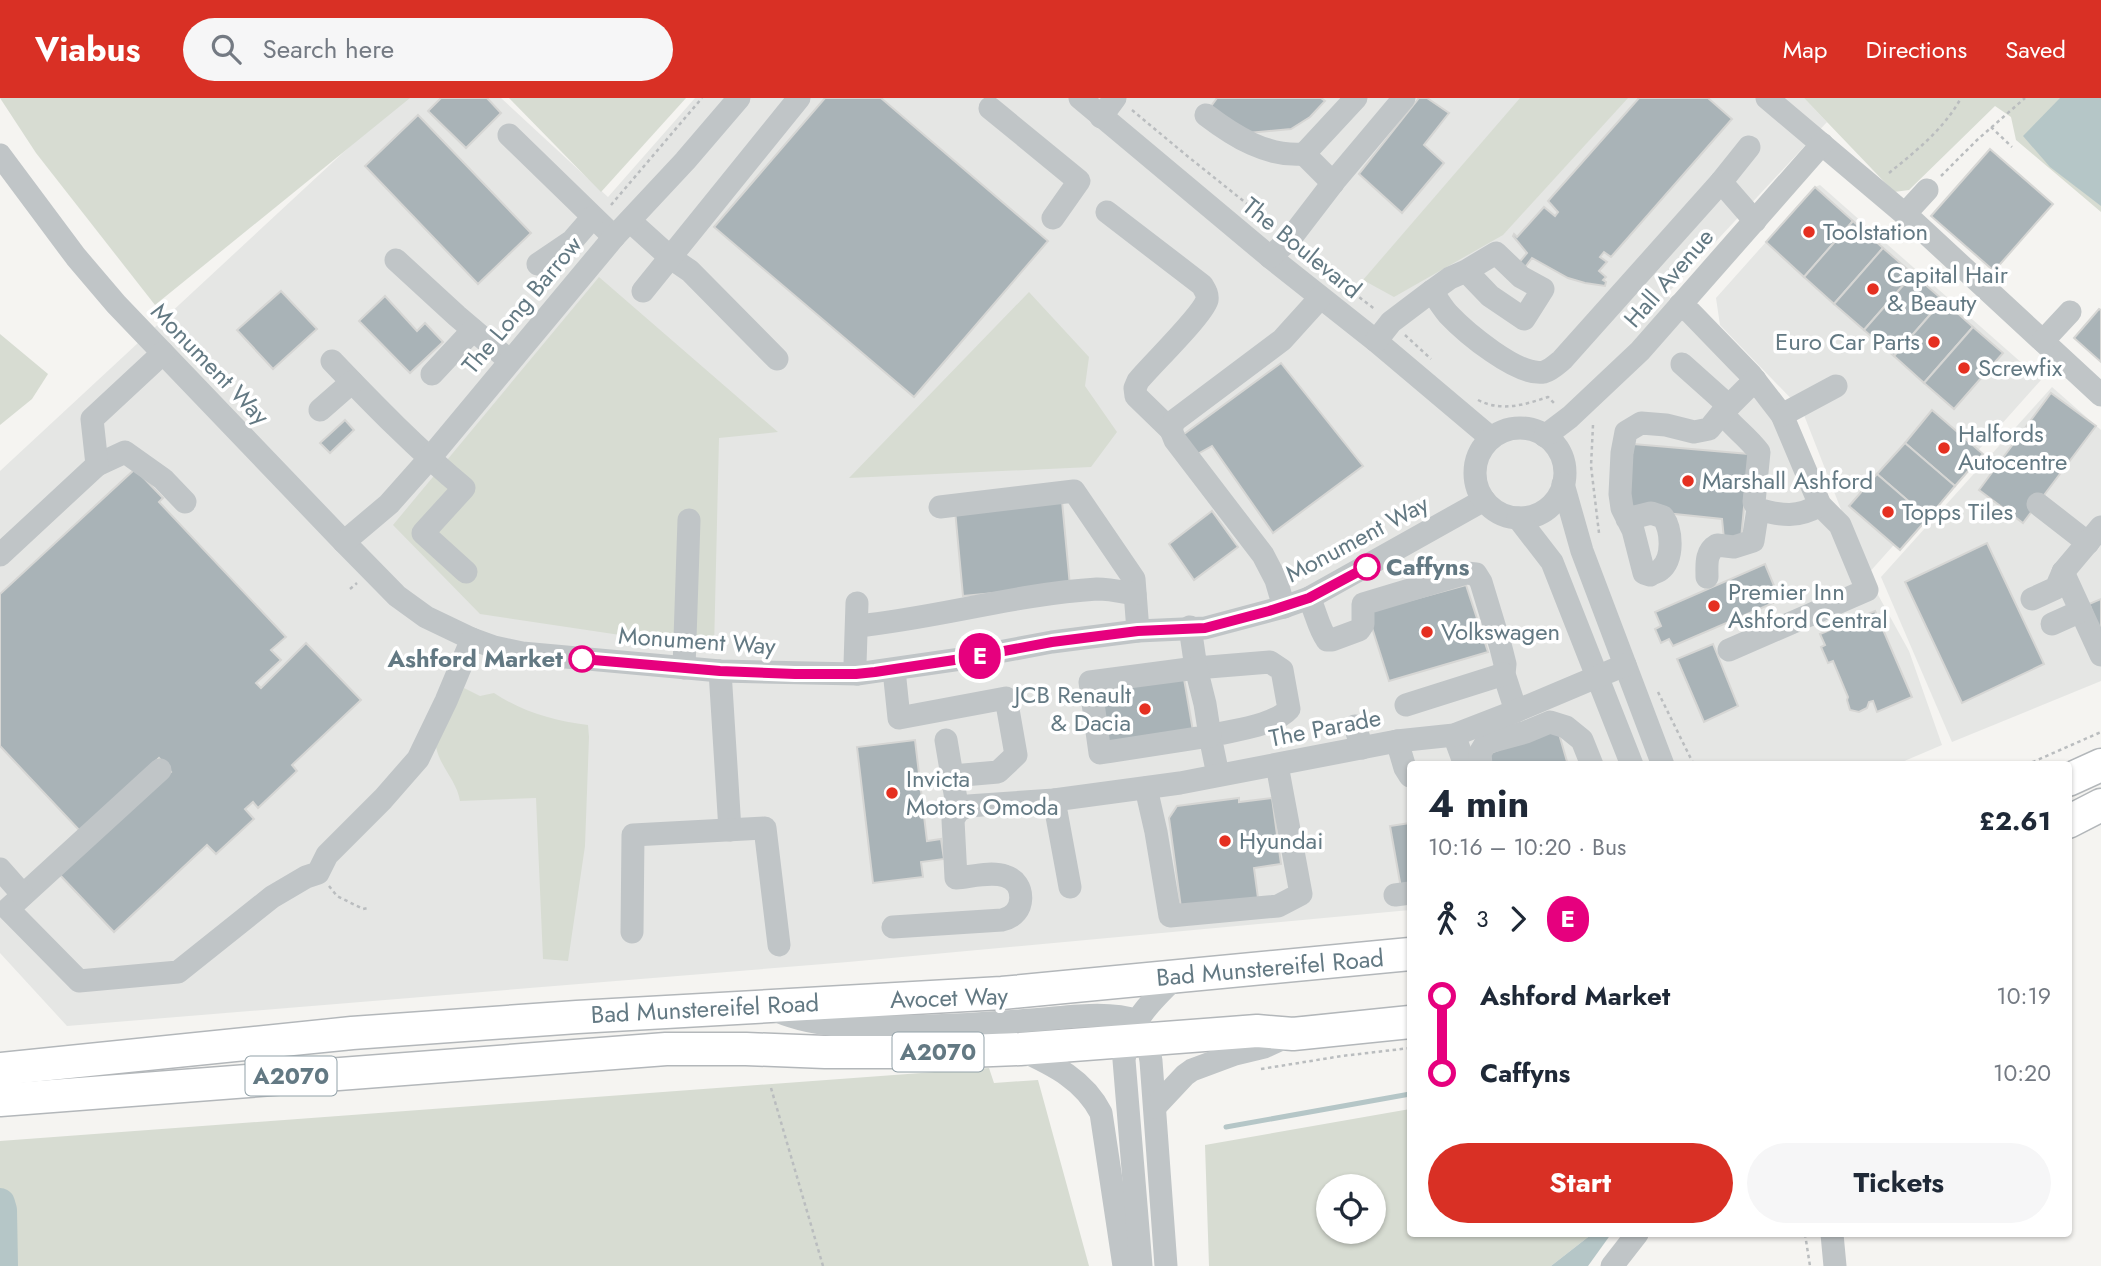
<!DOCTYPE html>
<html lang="en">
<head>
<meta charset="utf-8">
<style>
	body { margin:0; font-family:Jost,sans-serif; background:#f6f6f7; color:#1f2937; height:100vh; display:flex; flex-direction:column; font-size:26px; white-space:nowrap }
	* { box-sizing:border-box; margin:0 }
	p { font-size:23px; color:#747a83 }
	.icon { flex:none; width:38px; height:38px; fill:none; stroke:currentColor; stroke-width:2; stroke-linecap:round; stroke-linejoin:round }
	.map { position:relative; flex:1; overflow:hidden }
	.drawer { position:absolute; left:1407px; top:663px; width:665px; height:476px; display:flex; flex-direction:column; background:#fff; border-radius:7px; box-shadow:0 2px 5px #0004 }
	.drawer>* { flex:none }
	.badge { padding:0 14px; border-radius:23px; font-size:24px; line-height:46px }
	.tools { position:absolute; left:1316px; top:1076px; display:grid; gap:14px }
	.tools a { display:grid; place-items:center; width:70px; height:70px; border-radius:50%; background:#fff; box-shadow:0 2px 5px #0004; font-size:35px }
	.map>.badge { position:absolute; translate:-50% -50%; box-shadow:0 0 0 4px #fff }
	.legs { display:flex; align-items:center; gap:10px; height:77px; padding:0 21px; font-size:23px }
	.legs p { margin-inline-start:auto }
	.headline { display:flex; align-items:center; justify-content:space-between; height:119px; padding:0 21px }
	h1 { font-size:38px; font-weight:700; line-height:52px }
	.primary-button { display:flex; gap:14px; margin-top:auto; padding:14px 21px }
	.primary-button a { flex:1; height:80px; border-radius:42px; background:#d93025; color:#fff; font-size:28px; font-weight:700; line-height:80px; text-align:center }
	.primary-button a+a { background:#f6f6f7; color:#1f2937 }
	ul { padding:0 21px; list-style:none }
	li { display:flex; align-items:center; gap:24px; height:77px; font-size:26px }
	li i { display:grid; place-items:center; width:10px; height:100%; margin:0 9px; background:currentColor }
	li i::after { content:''; width:18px; height:18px; margin:-9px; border:5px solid; border-radius:50%; background:#fff }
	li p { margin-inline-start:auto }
	li:first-child i { background:linear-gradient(#0000 50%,currentColor 0) }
	li:last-child i { background:linear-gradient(currentColor 50%,#0000 0) }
	header { display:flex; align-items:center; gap:42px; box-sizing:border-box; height:98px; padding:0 35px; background:#d93025; color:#fff }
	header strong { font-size:33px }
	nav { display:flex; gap:38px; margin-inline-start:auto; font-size:24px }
	.search { width:490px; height:63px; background:#f6f6f7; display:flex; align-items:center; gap:18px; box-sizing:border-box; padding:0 24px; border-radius:38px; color:#747a83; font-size:26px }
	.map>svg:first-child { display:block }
	.built { fill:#e5e6e4 }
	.green { fill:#d7dcd2; fill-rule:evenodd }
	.water { fill:#b5c6c7 }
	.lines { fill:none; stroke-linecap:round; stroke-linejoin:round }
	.stream { stroke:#b5c6c7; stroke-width:5 }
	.river { stroke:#b5c6c7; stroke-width:30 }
	.building { fill:#a9b3b7; stroke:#d6d6d4; stroke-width:2 }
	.highway-casing { stroke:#b3b7ba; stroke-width:35 }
	.path { stroke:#babdbf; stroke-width:2.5; stroke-dasharray:3.5 3.5; stroke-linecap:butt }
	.minor { stroke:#c0c5c7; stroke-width:23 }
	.highway { stroke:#fff; stroke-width:32 }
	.line-1-casing { stroke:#fff; stroke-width:16 }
	.line-1 { stroke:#e6007e; stroke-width:10 }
	.poi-dot { fill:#e53021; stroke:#fff; stroke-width:2.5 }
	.stop-1-dot { fill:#fff; stroke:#e6007e; stroke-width:3.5 }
	.labels { text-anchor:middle; stroke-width:7; stroke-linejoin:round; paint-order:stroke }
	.shield { fill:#fff; stroke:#92a1a8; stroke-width:2 }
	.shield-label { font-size:23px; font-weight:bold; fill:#637983 }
	.poi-label { font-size:24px; fill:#637983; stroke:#fff; text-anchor:start }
	.street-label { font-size:24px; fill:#637983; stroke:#fff }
	.stop-label { font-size:24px; font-weight:bold; fill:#637983; stroke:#fff; text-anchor:start }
</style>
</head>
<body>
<header>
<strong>Viabus</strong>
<div class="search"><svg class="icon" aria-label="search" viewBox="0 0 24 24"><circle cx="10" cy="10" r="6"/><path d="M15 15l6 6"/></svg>Search here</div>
<nav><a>Map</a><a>Directions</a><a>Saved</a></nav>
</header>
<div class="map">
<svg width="2101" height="1168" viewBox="0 0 2101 1168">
	<rect width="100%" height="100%" fill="#f5f4f1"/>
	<!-- built -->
	<g class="built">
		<polygon points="402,0 501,0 608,99 695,0 1804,0 1827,24 1667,196 1792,345 1864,470 1802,312 1720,227 1716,200 1815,89 1820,87 2041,282 1867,477 1909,553 1942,647 1895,667 1410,667 1410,812 848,864 67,928 0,855 0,373"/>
		<polygon points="2052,289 2101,332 2101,583 1952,644 1881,479"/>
	</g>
	<!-- green -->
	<g class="green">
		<polygon points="0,0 410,0 155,207 36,55"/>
		<polygon points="509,0 686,0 601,94"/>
		<polygon points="1520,0 1628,0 1503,137 1394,199 1363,182"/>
		<polygon points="1804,0 2101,0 2101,114 2016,42 2011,19 1995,8 1909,92 1894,94"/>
		<polygon points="599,179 778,334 719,340 714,551 480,516 393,427"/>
		<polygon points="1029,194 1089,259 1085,288 1117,334 1091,369 849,380"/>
		<polygon points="0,236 48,276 32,301 0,327"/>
		<path d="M464,590l16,8 14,-3c29,19 60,28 94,32l1,12 -4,109 -17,115 -25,-2 -7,-161 -76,3c-3,-20 -20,-34 -24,-54z"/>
		<polygon points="989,970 994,985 1038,982 1089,1168 0,1168 0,1043"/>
		<path d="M1410,1011v125h182l-41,32h-342l-4,-121zM1328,1088h46v46h-46z"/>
	</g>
	<!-- water -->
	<g class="water">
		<polygon points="2060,0 2101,0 2101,108 2050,69 2023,38"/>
		<polygon points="1592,1136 1611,1136 1588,1168 1551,1168"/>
	</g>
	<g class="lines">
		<!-- stream -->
		<polyline class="stream" points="1226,1029 1410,996"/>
		<!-- river -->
		<polyline class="river" points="0,1105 2,1112 3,1168"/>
	</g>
	<!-- building -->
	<g class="building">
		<polygon points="441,0 487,0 501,15 466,50 428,13"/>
		<polygon points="825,0 881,0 1048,143 914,299 714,129"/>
		<polygon points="1217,0 1321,0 1325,3 1310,19 1291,31 1248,35 1209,11"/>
		<polygon points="1419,0 1427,0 1449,15 1424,47 1444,65 1402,115 1359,76"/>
		<polygon points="1639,0 1708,0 1732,21 1611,159 1604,154 1600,159 1607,164 1599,173 1606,179 1603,182 1606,184 1605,188 1585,185 1568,180 1532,160 1523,172 1517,167 1527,155 1513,138 1514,136 1517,139 1544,109 1555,118 1558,114 1548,103"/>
		<polygon points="418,17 531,135 478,186 365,68"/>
		<polygon points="1990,51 2053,106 1994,173 1931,118"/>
		<polygon points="1815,89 1853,123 1804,179 1766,144"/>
		<polygon points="1853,123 1883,150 1834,206 1804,179"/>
		<polygon points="1883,150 1913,176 1864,232 1834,206"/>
		<polygon points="1913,176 1943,202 1894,258 1864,232"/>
		<polygon points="281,193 317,231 273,271 237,232"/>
		<polygon points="385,198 417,233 425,225 443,244 410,275 359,223"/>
		<polygon points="1943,202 1973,229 1924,285 1894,258"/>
		<polygon points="2099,211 2101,212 2101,264 2074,240"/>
		<polygon points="1973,229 2003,255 1954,311 1924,285"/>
		<polygon points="1281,265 1363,368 1273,435 1212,348 1194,358 1180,339"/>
		<polygon points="2051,295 2096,328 2023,425 1979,392"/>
		<polygon points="1932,312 1983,356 1955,388 1905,345"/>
		<polygon points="345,322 354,332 330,355 320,345"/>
		<polygon points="1905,345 1955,388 1928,420 1877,376"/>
		<polygon points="1633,346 1749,356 1741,441 1724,441 1722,421 1627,411"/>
		<polygon points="135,371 163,400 159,404 286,539 271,552 281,562 256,585 261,590 306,545 361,602 292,667 297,673 258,710 253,704 245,711 254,721 216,756 207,747 114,834 59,776 171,674 159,660 80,733 0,648 0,496"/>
		<polygon points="1877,376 1928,420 1900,452 1849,408"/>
		<polygon points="1062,403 1070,488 963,498 955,412"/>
		<polygon points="1212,413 1238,449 1194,482 1169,446"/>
		<polygon points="1987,445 2044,566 1962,605 1905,484"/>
		<polygon points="1765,466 1780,502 1673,548 1669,541 1661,545 1655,531 1661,528 1655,514"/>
		<polygon points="1466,487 1488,554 1389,583 1367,514"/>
		<polygon points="2101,501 2101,535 2089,506"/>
		<polygon points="1875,513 1912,599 1877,614 1873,603 1869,604 1867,610 1859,614 1850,612 1847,602 1848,599 1833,563 1828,565 1821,549 1825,547 1820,536"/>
		<polygon points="1713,546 1738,608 1704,624 1677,561"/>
		<polygon points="1183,575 1193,633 1106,648 1096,590"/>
		<polygon points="1557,629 1568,667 1484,667 1488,656"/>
		<polygon points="915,642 927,743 941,741 944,761 921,764 923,779 873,785 857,649"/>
		<polygon points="1239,700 1239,704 1272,700 1281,766 1254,770 1258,800 1181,810 1169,720 1177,708"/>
		<polygon points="1410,725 1410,788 1401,790 1390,728"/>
	</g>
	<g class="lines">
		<defs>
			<g id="highway">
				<polyline points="2068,682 2101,667"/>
				<polyline points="2068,724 2101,707"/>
				<polyline points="0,971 352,935 577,919 1002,895 1410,856"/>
				<polyline points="0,1002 666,951 746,951 825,954 942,954 1020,951 1257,933 1293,936 1410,924"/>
			</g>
		</defs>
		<!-- highway casing -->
		<use href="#highway" class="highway-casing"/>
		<!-- path -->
		<g class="path">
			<polyline points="1132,12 1186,57 1276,129"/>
			<polyline points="1991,29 2012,49"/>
			<path d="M1889,75c27,-22 55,-44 72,-75"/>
			<polyline points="1941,78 1977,42 2025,0"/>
			<polyline points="611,107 702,0"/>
			<polyline points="1306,154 1338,183 1376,212"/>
			<polyline points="1405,237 1431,261"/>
			<path d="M1478,302c23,12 46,5 70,-3l6,6"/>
			<polyline points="1593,327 1591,368 1599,435"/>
			<polyline points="350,491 357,485"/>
			<polyline points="1658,594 1694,667"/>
			<polyline points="2026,667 2101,634"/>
			<polyline points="329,788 337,798 363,811 368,810"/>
			<polyline points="1261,971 1342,958 1410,950"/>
			<polyline points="771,990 823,1168"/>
			<polyline points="1805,1136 1810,1168"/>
		</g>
		<!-- minor -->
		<g class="minor">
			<polyline points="1080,0 1270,159 1376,243 1491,340"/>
			<polyline points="1767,0 1914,124 2101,297"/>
			<polyline points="990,10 1079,83 1053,120"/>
			<path d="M1206,17c29,22 61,42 98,39"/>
			<polyline points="1101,19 1115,0"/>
			<polyline points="509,37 614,139"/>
			<polyline points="0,57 76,159 116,206 344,444 397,498 426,519 472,541 494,549 522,555 720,573 857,576 961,561 1052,544 1138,533 1205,530 1284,509 1309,500 1484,402"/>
			<polyline points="1721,84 1749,49"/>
			<polyline points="1333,85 1304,56 1356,0"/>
			<path d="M1107,114l95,73c3,5 6,9 5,15 -5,16 -56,65 -69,81l-3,7 1,8 35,34"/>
			<polyline points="1905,116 1927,92"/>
			<polyline points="630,123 671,160 690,173 777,261"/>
			<polyline points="1270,159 1290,141 1336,81 1404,0"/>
			<polyline points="396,162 457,218 510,263"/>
			<polyline points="538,166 572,143 592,120"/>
			<polyline points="643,193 799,0"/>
			<polyline points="1432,193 1450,180 1466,173 1496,155 1521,179 1543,191 1524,221 1490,198 1466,173"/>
			<polyline points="1680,207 1691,215 1751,277 1782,317 1820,407 1840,427 1867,492 1729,552"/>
			<path d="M1376,243l15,-19 41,-31c5,8 10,16 16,23 17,18 70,63 96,58 7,-2 12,-7 18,-12l159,-178 34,39"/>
			<polyline points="2043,243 2070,214"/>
			<path d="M332,263c42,44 85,88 132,127l-41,45 43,39"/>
			<polyline points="1682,266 1729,308"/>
			<polyline points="432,276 473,232"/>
			<polyline points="320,312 352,284"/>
			<path d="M1722,315c11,14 26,24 37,39l-5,50 4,7c24,7 40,9 62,-4"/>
			<polyline points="1782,317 1836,288"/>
			<circle cx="1520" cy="375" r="45"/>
			<polyline points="1545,338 1570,319 1640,253 1822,46"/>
			<polyline points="97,367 125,354 163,381 185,404"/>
			<polyline points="1563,386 1582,453 1663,667"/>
			<polyline points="2038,406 2088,445"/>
			<polyline points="940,409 1074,393 1134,481 1138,533"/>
			<polyline points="1518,420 1552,464 1632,667"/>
			<path d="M1627,421l24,-6 12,4c9,13 11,42 -3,53 -1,1 -9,4 -10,5l-6,-2 -11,-43 -11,-22 -2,-14 2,-41 4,-21 15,-9 25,2 28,7 15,-3 13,-16 33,-33"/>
			<polyline points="344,444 389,406 429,361 614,139 685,63 739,0"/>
			<polyline points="0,457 97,367 92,321 163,255"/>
			<polyline points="2063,474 2101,557"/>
			<path d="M1707,479c0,-12 -2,-25 10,-32l17,2 19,-6 5,-32"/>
			<path d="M1309,500c7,14 9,29 18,42h5l27,-10 4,-6v-20l103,-31 10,1 5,8 20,66 4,16 -1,10 12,37"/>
			<polyline points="2032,501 2056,490 2063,474 2101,429"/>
			<polyline points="1284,509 1276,482 1263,457 1175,342 1171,332 1174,323 1282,242 1320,200"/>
			<polyline points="2052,526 2081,513"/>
			<path d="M857,528c80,-8 159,-32 240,-37 13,0 26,3 38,5"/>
			<path d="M1190,529l6,41 74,-6 12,8 7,39c-15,17 -56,21 -79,27l8,39"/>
			<polyline points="684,570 689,422"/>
			<polygon points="1196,570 1205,606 1210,638 1100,655 1090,584"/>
			<polyline points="894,572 899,620 1006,600 1016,657 998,674 952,678"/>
			<polyline points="720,573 730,732"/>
			<polyline points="857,576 855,566 857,505"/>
			<polyline points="1406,607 1504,576"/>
			<polyline points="1355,628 1362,650"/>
			<polyline points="1454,637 1465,667"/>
			<polyline points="946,642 958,713"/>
			<polyline points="1397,643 1405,670 1410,678"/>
			<polyline points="1481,667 1480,655 1486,645 1526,634 1550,624 1566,629 1582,642 1592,667"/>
			<polyline points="160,672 8,811 79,883 178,874 272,799 306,779 318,775 327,757 383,701 418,661 446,603 472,541"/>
			<polyline points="1146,690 1156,734 1170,818 1278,808 1301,796 1277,667"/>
			<polyline points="1054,702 1070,789"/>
			<polyline points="0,771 23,797"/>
			<polyline points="1395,797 1410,795"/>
			<path d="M893,829l109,-7c25,-5 24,-38 3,-44 -14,-5 -35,1 -49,2l-3,-58 5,-9 10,-5 86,-6 126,-17 217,-42 57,-6 62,-24 109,-46"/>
			<polyline points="632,834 633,737 765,730 779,847"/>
			<path d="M777,913c47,20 103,16 153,15 34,-1 68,-3 101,-6 33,-2 76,-10 106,1l10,17 4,23 15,205"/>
			<path d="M1021,952c33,15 63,30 80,63l23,153"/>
			<polyline points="1155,1009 1185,977 1192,972 1235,956 1264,949 1290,937"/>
			<polyline points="1832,1136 1835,1168"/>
			<path d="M1141,1168l-17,-206c5,-38 26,-58 52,-83"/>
			<polyline points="1612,1168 1637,1136"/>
		</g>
		<!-- highway -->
		<use href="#highway" class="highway"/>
	</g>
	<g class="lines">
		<defs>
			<polyline id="line-1" points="582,561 720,573 795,576 856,576 875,574 961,561 1052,544 1138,533 1205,530 1269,513 1309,500 1367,469"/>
		</defs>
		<!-- line-1 casing -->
		<use href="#line-1" class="line-1-casing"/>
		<!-- line-1 -->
		<use href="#line-1" class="line-1"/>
	</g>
	<!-- markers -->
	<g class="poi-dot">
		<circle cx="1809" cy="134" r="7"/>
		<circle cx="1873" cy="191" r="7"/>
		<circle cx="1934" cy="244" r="7"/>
		<circle cx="1964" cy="270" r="7"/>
		<circle cx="1944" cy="350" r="7"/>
		<circle cx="1688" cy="383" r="7"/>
		<circle cx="1888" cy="414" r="7"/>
		<circle cx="1714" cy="508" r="7"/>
		<circle cx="1427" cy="534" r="7"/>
		<circle cx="1145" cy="611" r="7"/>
		<circle cx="892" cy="695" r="7"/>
		<circle cx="1225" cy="743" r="7"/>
	</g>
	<g class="stop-1-dot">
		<circle cx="1367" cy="469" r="12"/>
		<circle cx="582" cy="561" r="12"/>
	</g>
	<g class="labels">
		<!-- shield labels -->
		<g class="shield">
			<rect x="892.5" y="934.5" width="91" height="39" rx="5"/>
			<rect x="245.5" y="958.5" width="91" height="39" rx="5"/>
		</g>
		<g class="shield-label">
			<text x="938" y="962">A2070</text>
			<text x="291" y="986">A2070</text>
		</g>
		<!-- poi labels -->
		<g class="poi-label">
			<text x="1823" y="142">Toolstation</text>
			<text x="1887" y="185">Capital Hair<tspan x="1887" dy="28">&amp; Beauty</tspan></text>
			<text x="1920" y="252" text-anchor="end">Euro Car Parts</text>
			<text x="1978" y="278">Screwfix</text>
			<text x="1958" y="344">Halfords<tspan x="1958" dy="28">Autocentre</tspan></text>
			<text x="1702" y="391">Marshall Ashford</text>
			<text x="1902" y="422">Topps Tiles</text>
			<text x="1728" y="502">Premier Inn<tspan x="1728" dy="28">Ashford Central</tspan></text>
			<text x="1441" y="542">Volkswagen</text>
			<text x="1131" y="605" text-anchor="end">JCB Renault<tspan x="1131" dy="28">&amp; Dacia</tspan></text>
			<text x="906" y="689">Invicta<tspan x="906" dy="28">Motors Omoda</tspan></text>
			<text x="1239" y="751">Hyundai</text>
		</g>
		<!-- street labels -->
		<g class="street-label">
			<text transform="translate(1302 150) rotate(39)" y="8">The Boulevard</text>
			<text transform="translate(1669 180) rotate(-49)" y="8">Hall Avenue</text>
			<text transform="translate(522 207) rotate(-50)" y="8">The Long Barrow</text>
			<text transform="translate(210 266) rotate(46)" y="8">Monument Way</text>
			<text transform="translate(1357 441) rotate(-28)" y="8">Monument Way</text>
			<text transform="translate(697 543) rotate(4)" y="8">Monument Way</text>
			<text transform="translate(1325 630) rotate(-11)" y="8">The Parade</text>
			<text transform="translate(1270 870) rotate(-5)" y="8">Bad Munstereifel Road</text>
			<text transform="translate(949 900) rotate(-2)" y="8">Avocet Way</text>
			<text transform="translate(705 911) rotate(-3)" y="8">Bad Munstereifel Road</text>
		</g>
		<!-- stop labels -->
		<g class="stop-label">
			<text x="1386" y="477">Caffyns</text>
			<text x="563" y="569" text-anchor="end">Ashford Market</text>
		</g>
	</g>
</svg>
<div class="tools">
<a><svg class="icon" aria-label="locate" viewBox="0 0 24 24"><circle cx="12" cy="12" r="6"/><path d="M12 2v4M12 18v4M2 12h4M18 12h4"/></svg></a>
</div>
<b class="badge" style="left:980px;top:558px;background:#e6007e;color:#fff">E</b>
<section class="drawer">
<div class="headline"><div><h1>4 min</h1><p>10:16 – 10:20 · Bus</p></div><b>£2.61</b></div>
<div class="legs"><svg class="icon" aria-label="walk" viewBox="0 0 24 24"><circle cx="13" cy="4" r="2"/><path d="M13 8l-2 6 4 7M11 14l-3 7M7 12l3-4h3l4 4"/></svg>3<svg class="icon" aria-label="forward" viewBox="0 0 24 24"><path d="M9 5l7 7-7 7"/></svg><b class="badge" style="background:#e6007e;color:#fff">E</b></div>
<ul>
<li><i style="color:#e6007e"></i><b>Ashford Market</b><p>10:19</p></li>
<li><i style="color:#e6007e"></i><b>Caffyns</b><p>10:20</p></li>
</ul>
<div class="primary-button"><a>Start</a><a>Tickets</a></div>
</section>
</div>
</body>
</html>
